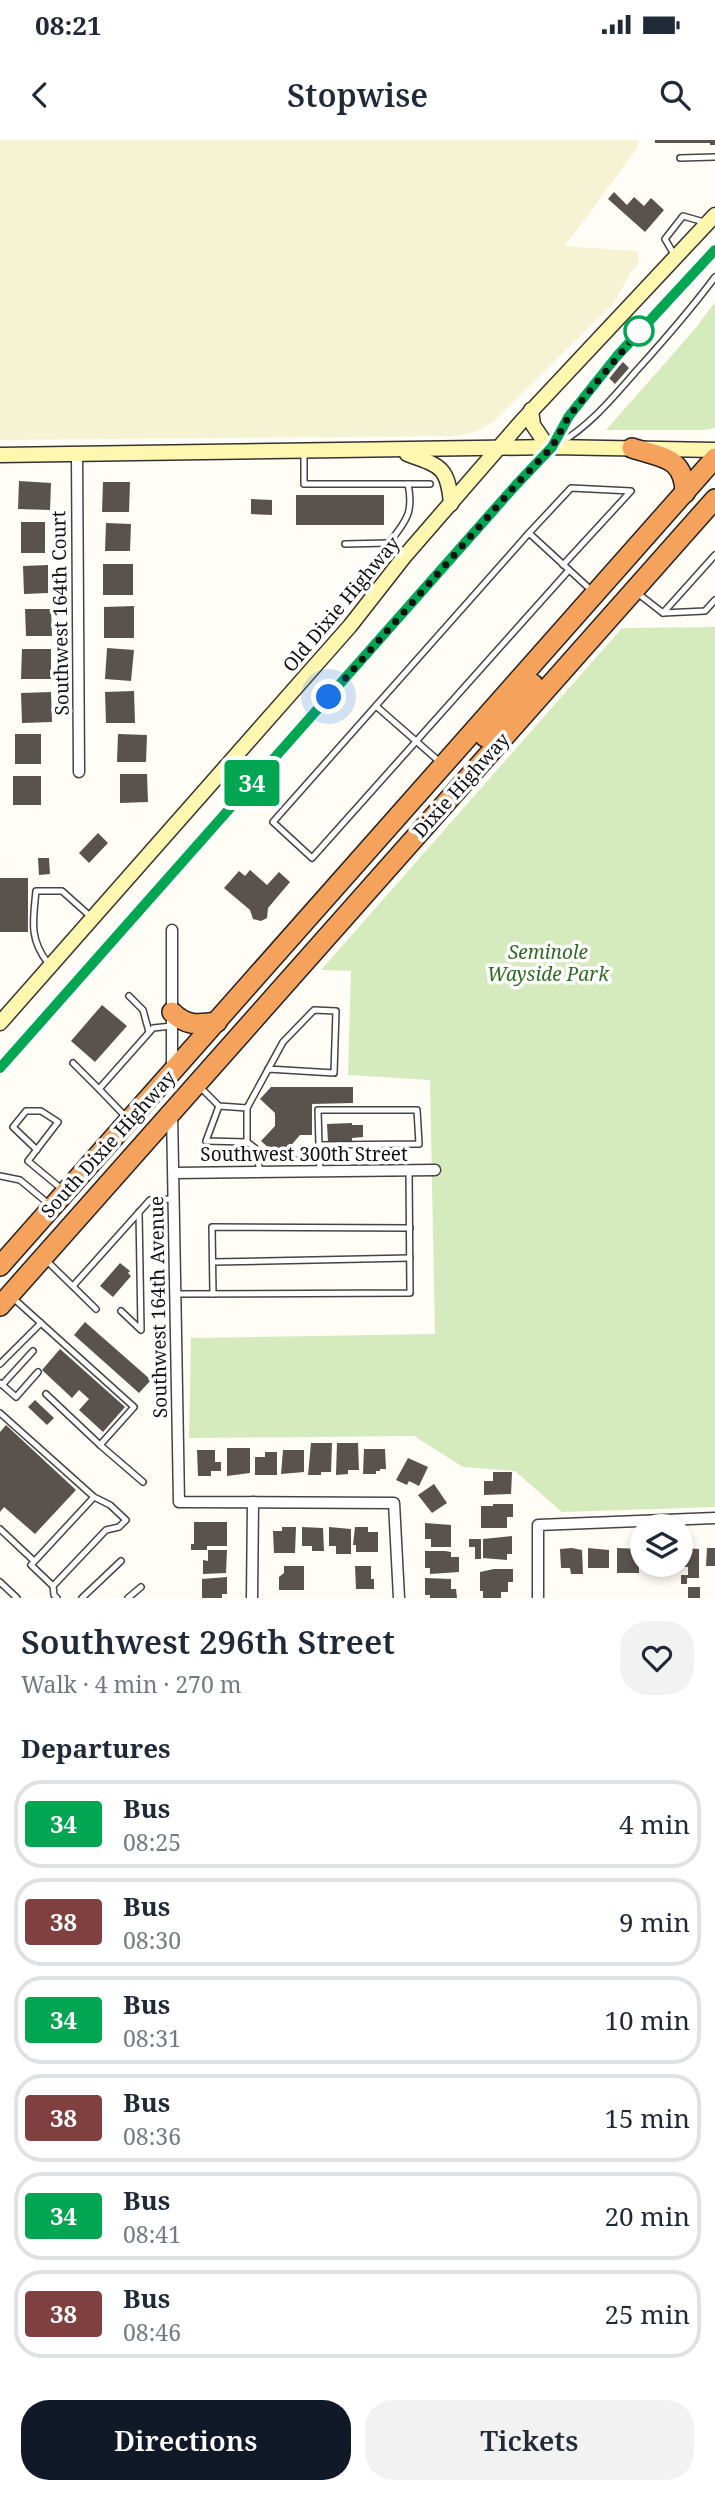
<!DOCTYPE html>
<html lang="en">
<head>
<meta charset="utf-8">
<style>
	body { margin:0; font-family:"Noto Serif",serif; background:#f2f2f3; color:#1f2937; height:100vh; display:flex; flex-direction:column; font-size:26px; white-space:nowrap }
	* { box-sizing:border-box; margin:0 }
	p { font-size:23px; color:#747a83 }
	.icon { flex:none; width:38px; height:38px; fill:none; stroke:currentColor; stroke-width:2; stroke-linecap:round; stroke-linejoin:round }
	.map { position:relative; height:1458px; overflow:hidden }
	.drawer { display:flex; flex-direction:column; background:#fff; flex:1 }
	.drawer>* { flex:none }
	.badge { padding:0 14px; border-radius:5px; font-size:24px; line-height:46px }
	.buttons { position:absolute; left:630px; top:1374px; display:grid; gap:14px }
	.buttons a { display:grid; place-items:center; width:63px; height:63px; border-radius:50%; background:#fff; box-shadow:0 4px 10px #0003; font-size:35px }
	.you { position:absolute; width:35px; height:35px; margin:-18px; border:5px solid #fff; border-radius:50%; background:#1a73e8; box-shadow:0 0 0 10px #1a73e833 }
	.map>.badge { position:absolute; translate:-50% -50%; box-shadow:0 0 0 4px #fff }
	h2 { padding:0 21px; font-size:26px; line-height:63px }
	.round { display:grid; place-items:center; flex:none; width:74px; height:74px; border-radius:28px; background:#f2f2f3 }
	.head { display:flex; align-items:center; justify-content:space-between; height:119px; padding:0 21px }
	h1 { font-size:33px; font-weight:600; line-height:52px }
	.action { display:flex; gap:14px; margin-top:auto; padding:14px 21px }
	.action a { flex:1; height:80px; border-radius:28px; background:#111827; color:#fff; font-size:28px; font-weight:600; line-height:80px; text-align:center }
	.action a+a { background:#f2f2f3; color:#1f2937 }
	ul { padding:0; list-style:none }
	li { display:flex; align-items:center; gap:21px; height:88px; margin:0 14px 10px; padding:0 7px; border:4px solid #e0e1e3; border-radius:28px }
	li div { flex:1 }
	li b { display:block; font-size:26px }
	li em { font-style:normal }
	li .badge { min-width:77px; font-weight:700; text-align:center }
	.status { display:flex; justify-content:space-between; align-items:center; height:49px; padding:0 35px; background:#fff; direction:ltr }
	.status svg { height:19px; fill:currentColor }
	header { display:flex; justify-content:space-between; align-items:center; height:91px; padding:0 21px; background:#fff; font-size:32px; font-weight:600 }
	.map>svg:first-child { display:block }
	.farmland { fill:#f6f3d4 }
	.green { fill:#d5ebbd }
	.building { fill:#5a524d }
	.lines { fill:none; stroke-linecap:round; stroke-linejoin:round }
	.lane-casing { stroke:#444; stroke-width:8 }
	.street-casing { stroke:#444; stroke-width:13 }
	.secondary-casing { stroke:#333; stroke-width:17 }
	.highway-casing { stroke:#222; stroke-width:22 }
	.lane { stroke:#fff; stroke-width:5 }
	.street { stroke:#fff; stroke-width:10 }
	.secondary { stroke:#fff6b0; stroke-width:14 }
	.highway { stroke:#f5a25d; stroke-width:19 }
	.line-casing { stroke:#fff; stroke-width:16 }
	.line { stroke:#00a651; stroke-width:10 }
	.walk { stroke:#111; stroke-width:7; stroke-dasharray:0 12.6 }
	.stop-dot { fill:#fff; stroke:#00a651; stroke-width:3.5 }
	.labels { text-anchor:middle; stroke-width:7; stroke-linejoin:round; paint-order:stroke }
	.street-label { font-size:19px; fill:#111; stroke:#fff }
	.park-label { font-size:19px; font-style:italic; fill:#2f6b1f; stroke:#fff }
</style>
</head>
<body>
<div class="status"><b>08:21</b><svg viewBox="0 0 49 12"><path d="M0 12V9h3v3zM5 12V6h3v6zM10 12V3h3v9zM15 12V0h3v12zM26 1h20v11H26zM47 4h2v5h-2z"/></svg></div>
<header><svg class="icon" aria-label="back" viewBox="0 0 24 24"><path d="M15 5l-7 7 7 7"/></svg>Stopwise<svg class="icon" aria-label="search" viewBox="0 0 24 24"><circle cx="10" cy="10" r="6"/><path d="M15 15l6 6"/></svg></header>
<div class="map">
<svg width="715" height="1458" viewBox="0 0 715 1458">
	<rect width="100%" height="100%" fill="#fffdf5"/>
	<!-- farmland -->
	<polygon class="farmland" points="0,0 639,0 638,7 565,106 637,111 639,124 631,132 614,163 493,282 477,291 457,296 0,300"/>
	<!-- green -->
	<g class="green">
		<polygon points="715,162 715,288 704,290 606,290 695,189"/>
		<polygon points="715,487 715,1367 562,1372 515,1331 463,1327 414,1296 189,1298 191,1198 435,1194 430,940 348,935 351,831 321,830 622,488"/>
	</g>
	<!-- building -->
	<g class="building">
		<polygon points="655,0 715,0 715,5 710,5 710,3 655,3"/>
		<polygon points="614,52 627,65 634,57 644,66 651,58 664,70 645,92 608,59"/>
		<polygon points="623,222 629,228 615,244 608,237"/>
		<polygon points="19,341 51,343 50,370 18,369"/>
		<polygon points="103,342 130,342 129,372 102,372"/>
		<rect x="296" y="355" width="88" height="30"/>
		<polygon points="251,359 272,360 272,375 251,374"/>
		<rect x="21" y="382" width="24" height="31"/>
		<polygon points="106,383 131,384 130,411 105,411"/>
		<rect x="103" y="424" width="30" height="31"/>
		<polygon points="48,425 48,453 24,454 23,426"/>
		<polygon points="134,466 134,498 104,498 104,467"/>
		<polygon points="25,469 51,469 52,496 26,496"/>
		<polygon points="107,508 134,510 131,541 105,539"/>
		<polygon points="22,509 51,509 51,539 21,539"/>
		<polygon points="134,551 135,583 106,583 105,552"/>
		<polygon points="51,552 52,582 22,583 21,553"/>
		<rect x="15" y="594" width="26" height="30"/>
		<polygon points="118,594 147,595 146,622 117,622"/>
		<polygon points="120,634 147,634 148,662 120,663"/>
		<rect x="13" y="636" width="28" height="29"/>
		<polygon points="98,693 108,703 89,723 79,713"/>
		<polygon points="38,718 49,718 50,734 39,735"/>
		<polygon points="250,730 267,745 279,732 290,742 268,768 267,778 261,781 253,779 250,770 224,748 239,731 245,736"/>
		<rect x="0" y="738" width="28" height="54"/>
		<polygon points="102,865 127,886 95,922 71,901"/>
		<polygon points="271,947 353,947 353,963 312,964 312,995 300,995 288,1009 271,1010 261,1001 275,986 275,973 260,959"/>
		<polygon points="352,983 352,985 363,985 363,997 352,998 352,1001 328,1002 327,984"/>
		<polygon points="120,1123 130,1131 128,1133 131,1136 113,1157 100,1146"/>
		<polygon points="85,1182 151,1240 139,1253 74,1195"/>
		<polygon points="60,1209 125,1267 103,1292 79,1270 89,1259 79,1250 72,1258 42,1230"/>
		<polygon points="35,1260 54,1278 47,1285 28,1267"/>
		<polygon points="6,1285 76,1350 35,1394 4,1367 0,1372 0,1292"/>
		<polygon points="311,1303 332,1303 331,1332 321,1332 321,1335 308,1335"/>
		<polygon points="337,1303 358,1303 359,1330 348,1330 348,1334 336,1335"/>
		<polygon points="227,1308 250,1308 250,1333 227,1336"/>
		<polygon points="364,1309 385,1309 386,1329 380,1329 380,1331 376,1331 376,1334 363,1334"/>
		<polygon points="197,1310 215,1310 215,1322 221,1322 221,1331 211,1331 211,1336 198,1336"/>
		<polygon points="283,1310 304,1310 304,1332 281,1334"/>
		<polygon points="265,1312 277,1312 277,1335 255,1335 255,1317 265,1317"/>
		<polygon points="408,1318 428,1327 419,1346 409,1341 407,1345 396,1340"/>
		<polygon points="493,1332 512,1332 511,1354 484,1355 484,1341 493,1341"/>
		<polygon points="434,1344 447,1363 432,1373 418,1355"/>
		<polygon points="493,1364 513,1364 513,1377 507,1377 507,1388 481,1388 481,1366 493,1366"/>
		<polygon points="194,1382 227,1382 227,1406 207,1406 207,1410 191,1410 191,1404 194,1404"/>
		<polygon points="425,1383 451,1385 451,1407 431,1407 431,1399 425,1399"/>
		<polygon points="282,1387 296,1387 295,1413 274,1413 273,1391 282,1391"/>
		<polygon points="302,1387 323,1388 324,1411 312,1411 312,1406 302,1406"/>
		<polygon points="329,1387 351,1389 351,1414 336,1414 336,1406 329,1406"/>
		<polygon points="355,1387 368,1387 368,1392 378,1392 378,1412 356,1412 356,1405 353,1405"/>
		<polygon points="512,1396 512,1414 507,1414 507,1420 483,1418 483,1399"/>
		<polygon points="469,1399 481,1399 481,1419 475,1419 475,1407 469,1407"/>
		<polygon points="572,1408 582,1410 583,1434 571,1434 570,1428 561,1428 560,1409"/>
		<polygon points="588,1408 609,1410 609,1428 588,1428"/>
		<polygon points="617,1408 639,1409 639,1433 617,1433"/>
		<polygon points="681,1408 699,1409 699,1438 687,1438 687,1444 681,1444 681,1435 688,1435 688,1427 677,1427 677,1424 681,1424"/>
		<polygon points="707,1408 715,1408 715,1426 706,1426"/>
		<polygon points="208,1410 227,1410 226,1433 203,1434 203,1420 208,1421"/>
		<polygon points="425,1411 445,1411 451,1412 451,1417 459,1417 459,1432 430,1434 430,1428 425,1428"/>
		<polygon points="284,1426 304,1426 304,1450 279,1450 279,1437 284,1433"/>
		<polygon points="355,1426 371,1426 371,1439 374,1439 374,1449 356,1449"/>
		<polygon points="494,1429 513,1429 513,1442 508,1442 508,1452 501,1452 501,1458 483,1458 483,1451 480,1451 480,1432"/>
		<polygon points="227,1437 227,1454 222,1454 222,1458 202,1458 202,1439"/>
		<polygon points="425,1438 451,1439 451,1449 456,1449 457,1458 430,1458 430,1455 425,1455"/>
		<rect x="688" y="1447" width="12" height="11"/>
	</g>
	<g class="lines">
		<defs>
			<g id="lane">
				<polyline points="680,18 715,17"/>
				<polyline points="675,116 665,99 683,76 704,82"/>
				<path d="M560,303c31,-18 55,-48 78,-74 27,-30 53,-60 77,-92"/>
				<polyline points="554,304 569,276 617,216 715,110"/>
				<polyline points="304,312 304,344 430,344"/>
				<polyline points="529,393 273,682 312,718 569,430"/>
				<polyline points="345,404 389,403"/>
				<path d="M403,416l-14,-13c17,-22 25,-30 19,-59"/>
				<polyline points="563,425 631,351 571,348 529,393 591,450"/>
				<polyline points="636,452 663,473 715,415"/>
				<polyline points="663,473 705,471 715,460"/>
				<polyline points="376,566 441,623"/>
				<path d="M48,823c-19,-24 -15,-42 -12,-72h26l28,25"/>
				<polyline points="129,856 143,870 149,892"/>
				<polyline points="73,923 99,949"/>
				<polyline points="0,928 516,345 549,311"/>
				<polyline points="199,946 219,966 247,968 247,1002 255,1008 260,1031"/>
				<polyline points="219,966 206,1001 247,1002"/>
				<polyline points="247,968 283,902 314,870 336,871 334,933 268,929"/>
				<polyline points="126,977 99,949 153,888 172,886"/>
				<polyline points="319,1005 318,970 417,970 419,1004 319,1005 320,1032"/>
				<polyline points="37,1010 13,987 26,971 41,971 58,982 28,1021 63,1050"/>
				<polyline points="286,1014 319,1014"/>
				<polyline points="257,1015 271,1014"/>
				<polyline points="0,1036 20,1040 50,1065"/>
				<polyline points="45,1119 96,1169"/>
				<polyline points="213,1122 410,1118"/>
				<polyline points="73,1146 150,1060 173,1059"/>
				<polyline points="175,1154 410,1153 409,1031"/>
				<polyline points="213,1154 212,1087 410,1088"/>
				<polyline points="12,1157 134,1267 100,1305 46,1254"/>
				<polyline points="121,1171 141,1190 139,1072"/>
				<polyline points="0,1224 41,1183"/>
				<polyline points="0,1243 16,1257 38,1232"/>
				<polyline points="2,1245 33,1211"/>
				<polyline points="0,1273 94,1357 110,1365 126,1380 119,1387 106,1390 53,1446 31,1425 94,1357"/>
				<polyline points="100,1305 143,1342"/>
				<polyline points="0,1389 34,1421"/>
				<polyline points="0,1442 17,1458"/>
				<polyline points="53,1446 54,1455 57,1458"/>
				<polyline points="82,1458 121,1421"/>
				<polyline points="128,1458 141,1447"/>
			</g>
			<g id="street">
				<polyline points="77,314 79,632"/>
				<polyline points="172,790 172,929"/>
				<polyline points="172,972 179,1362 394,1363 399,1458"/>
				<polyline points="174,1033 435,1030"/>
				<polyline points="252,1458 253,1362"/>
				<polyline points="538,1458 538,1385 715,1378"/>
			</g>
			<g id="secondary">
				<polyline points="531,270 533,285 548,307"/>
				<path d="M407,314c34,12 41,13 44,50"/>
				<polyline points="0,315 552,307 715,310"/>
				<polyline points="0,883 350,486 404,417 521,282 715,75"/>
			</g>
			<g id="highway">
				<path d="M632,308c30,10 52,8 53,45"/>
				<polyline points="485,597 533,544"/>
				<path d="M172,872c14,14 25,13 45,10"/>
				<polyline points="0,1126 715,318"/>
				<polyline points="0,1166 715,359"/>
			</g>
		</defs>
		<!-- lane casing -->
		<use href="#lane" class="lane-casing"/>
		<!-- street casing -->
		<use href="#street" class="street-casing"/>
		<!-- secondary casing -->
		<use href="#secondary" class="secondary-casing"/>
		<!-- highway casing -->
		<use href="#highway" class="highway-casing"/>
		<!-- lane -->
		<use href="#lane" class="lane"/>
		<!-- street -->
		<use href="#street" class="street"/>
		<!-- secondary -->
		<use href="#secondary" class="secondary"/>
		<!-- highway -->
		<use href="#highway" class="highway"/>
	</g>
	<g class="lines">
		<defs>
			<polyline id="line" points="0,928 516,345 552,307 569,276 617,216 715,110"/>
		</defs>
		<!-- line casing -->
		<use href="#line" class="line-casing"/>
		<!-- line -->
		<use href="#line" class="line"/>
		<!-- walk -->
		<polyline class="walk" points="329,557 516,345 552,307 569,276 639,191"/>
	</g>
	<!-- markers -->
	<circle class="stop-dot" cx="639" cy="191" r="14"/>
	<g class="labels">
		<!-- street labels -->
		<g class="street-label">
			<text transform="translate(341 464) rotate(-50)" y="7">Old Dixie Highway</text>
			<text transform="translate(60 473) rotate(-91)" y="7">Southwest 164th Court</text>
			<text transform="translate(461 645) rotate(-48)" y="7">Dixie Highway</text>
			<text transform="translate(108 1004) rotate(-48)" y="7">South Dixie Highway</text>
			<text x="304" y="1021">Southwest 300th Street</text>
			<text transform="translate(158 1167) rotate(-91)" y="7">Southwest 164th Avenue</text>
		</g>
		<!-- park labels -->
		<g class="park-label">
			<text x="548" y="819">Seminole<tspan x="548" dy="22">Wayside Park</tspan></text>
		</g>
	</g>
</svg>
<div class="buttons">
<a><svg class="icon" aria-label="layers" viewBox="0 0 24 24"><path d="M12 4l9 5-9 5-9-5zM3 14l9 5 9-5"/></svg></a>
</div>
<div class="you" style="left:329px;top:557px"></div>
<b class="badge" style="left:252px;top:643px;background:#00a651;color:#fff">34</b>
</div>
<section class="drawer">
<div class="head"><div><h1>Southwest 296th Street</h1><p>Walk · 4 min · 270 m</p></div><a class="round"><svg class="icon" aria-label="heart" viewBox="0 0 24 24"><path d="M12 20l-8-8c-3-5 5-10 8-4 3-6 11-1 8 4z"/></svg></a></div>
<h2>Departures</h2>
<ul>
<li><span class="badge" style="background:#00a651;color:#fff">34</span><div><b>Bus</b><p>08:25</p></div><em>4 min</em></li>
<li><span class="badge" style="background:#804040;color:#fff">38</span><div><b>Bus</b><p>08:30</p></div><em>9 min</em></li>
<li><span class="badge" style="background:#00a651;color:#fff">34</span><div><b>Bus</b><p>08:31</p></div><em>10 min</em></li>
<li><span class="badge" style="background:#804040;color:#fff">38</span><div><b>Bus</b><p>08:36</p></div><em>15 min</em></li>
<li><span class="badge" style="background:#00a651;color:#fff">34</span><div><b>Bus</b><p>08:41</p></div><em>20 min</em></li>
<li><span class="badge" style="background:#804040;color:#fff">38</span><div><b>Bus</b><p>08:46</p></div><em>25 min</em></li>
</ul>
<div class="action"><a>Directions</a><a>Tickets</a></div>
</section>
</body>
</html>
